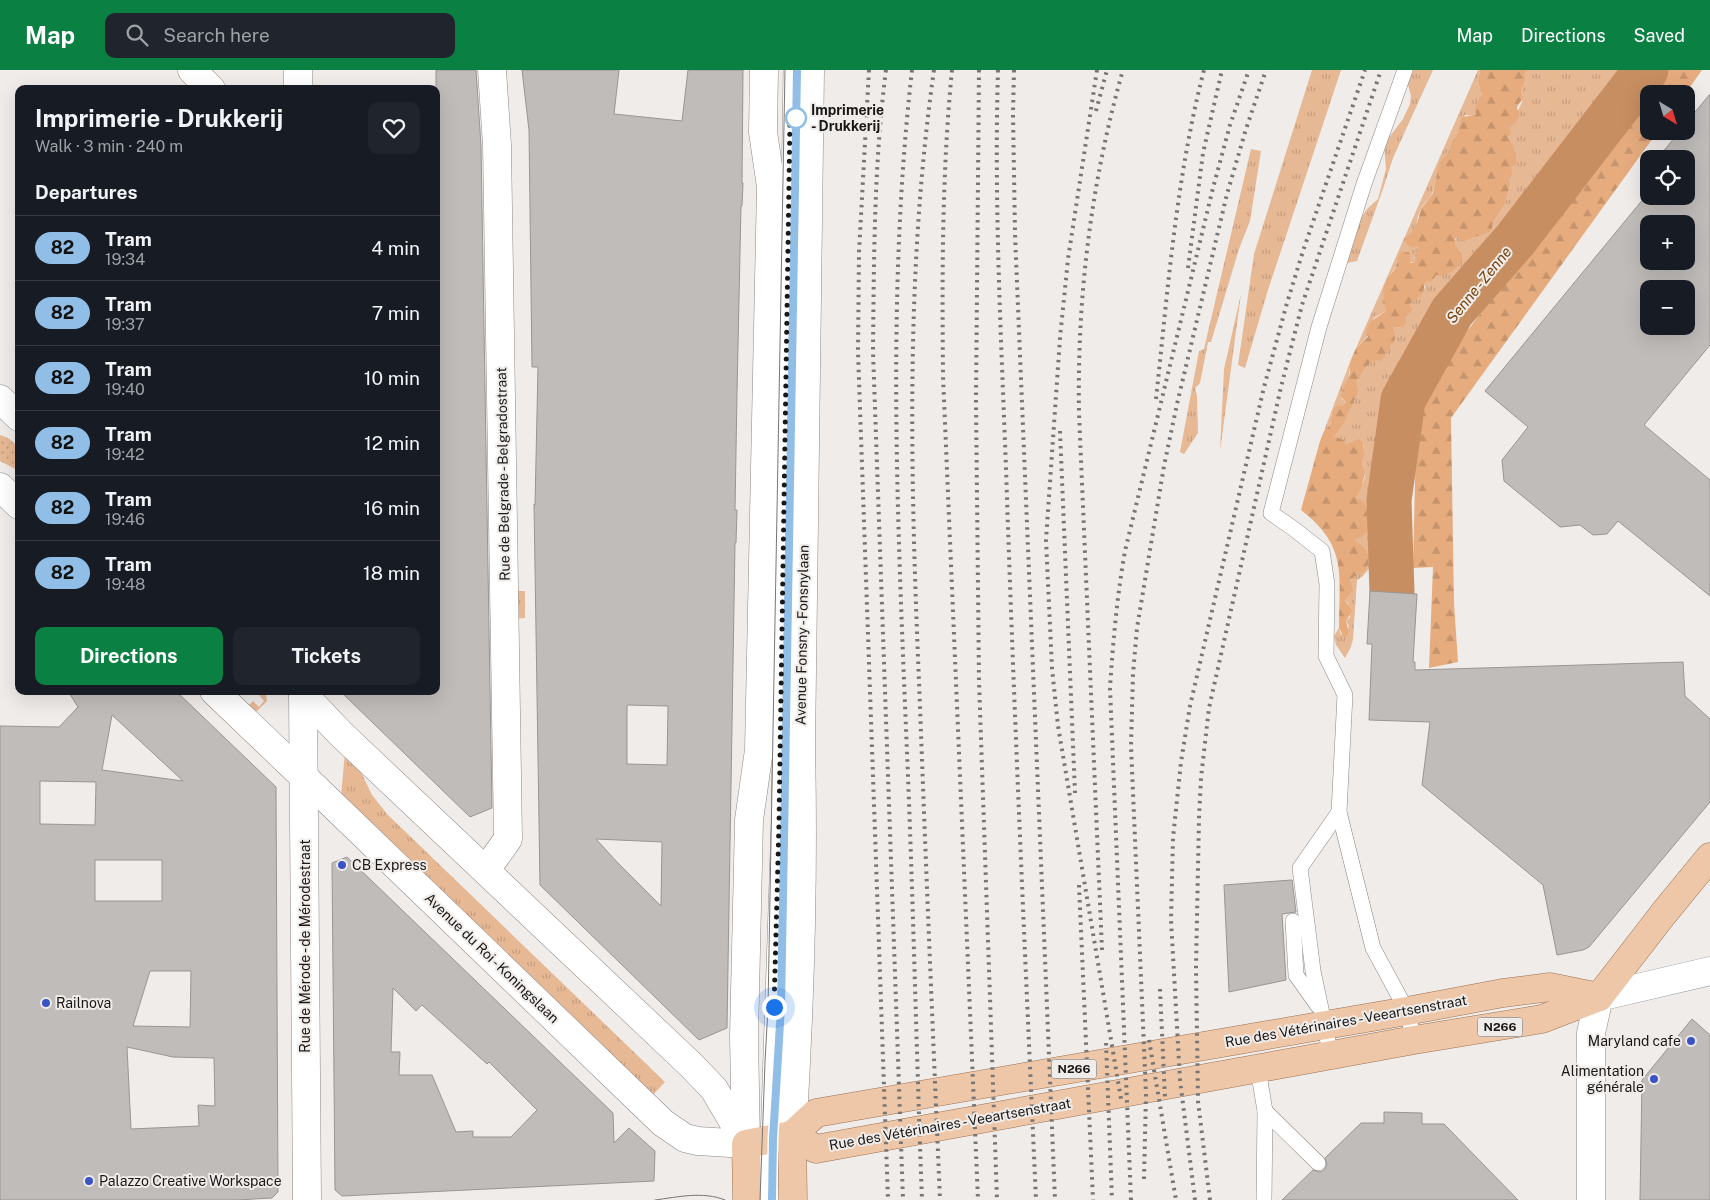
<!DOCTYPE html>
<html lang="en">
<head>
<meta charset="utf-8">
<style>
	body { margin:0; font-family:"Public Sans",sans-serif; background:#20242c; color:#f1f3f6; height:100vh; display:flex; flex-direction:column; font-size:19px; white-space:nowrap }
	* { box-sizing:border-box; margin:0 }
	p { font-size:16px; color:#9ea1a6 }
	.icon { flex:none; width:28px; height:28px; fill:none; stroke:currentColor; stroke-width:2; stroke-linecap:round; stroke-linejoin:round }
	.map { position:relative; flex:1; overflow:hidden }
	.details { position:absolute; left:15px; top:15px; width:425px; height:610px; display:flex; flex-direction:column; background:#171b24; border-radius:10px; box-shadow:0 5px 20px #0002 }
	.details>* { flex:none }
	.badge { padding:0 10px; border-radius:16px; font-size:18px; line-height:32px }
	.needle { width:32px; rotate:142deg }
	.controls { position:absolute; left:1640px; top:15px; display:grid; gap:10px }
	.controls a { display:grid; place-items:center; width:55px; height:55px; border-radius:10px; background:#171b24; box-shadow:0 5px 20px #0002; font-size:25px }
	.you { position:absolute; width:25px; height:25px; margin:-12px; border:4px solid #fff; border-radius:50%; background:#1a73e8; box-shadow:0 0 0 8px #1a73e833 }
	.map>.badge { position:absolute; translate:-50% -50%; box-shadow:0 0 0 2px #fff }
	h2 { padding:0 20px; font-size:19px; line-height:45px }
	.round { display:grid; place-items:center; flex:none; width:52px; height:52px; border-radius:10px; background:#20242c }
	.summary { display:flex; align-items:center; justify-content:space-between; height:85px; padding:0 20px }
	h1 { font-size:24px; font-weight:700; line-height:38px }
	.primary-button { display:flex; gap:10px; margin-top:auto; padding:10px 20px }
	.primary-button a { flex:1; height:58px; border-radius:10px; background:#0b8043; color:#fff; font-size:20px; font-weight:700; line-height:58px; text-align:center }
	.primary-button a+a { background:#20242c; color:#f1f3f6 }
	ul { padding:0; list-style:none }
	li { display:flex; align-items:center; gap:15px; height:65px; padding:0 20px; border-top:1px solid #363941 }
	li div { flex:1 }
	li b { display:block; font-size:19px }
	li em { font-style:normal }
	li .badge { min-width:55px; font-weight:700; text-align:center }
	header { display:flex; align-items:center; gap:30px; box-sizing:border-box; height:70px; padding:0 25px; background:#0b8043; color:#fff }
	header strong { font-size:24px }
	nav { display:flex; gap:28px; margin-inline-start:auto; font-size:18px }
	.search { width:350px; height:45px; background:#20242c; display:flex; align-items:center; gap:12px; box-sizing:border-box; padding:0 18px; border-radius:10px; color:#9ea1a6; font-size:19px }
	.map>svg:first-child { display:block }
	.grass { fill:url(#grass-tufts) }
	.forest { fill:url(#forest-firs) }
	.park { fill:url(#park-dots) }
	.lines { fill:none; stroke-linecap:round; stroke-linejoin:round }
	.river { stroke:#c78e61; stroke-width:45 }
	.building { fill:#bfbcba; stroke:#989593; fill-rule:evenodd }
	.service-casing { stroke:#8c8886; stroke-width:16 }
	.minor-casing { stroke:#8c8886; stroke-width:29 }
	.tertiary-casing { stroke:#8c8886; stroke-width:29 }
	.secondary-casing { stroke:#8c8886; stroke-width:29 }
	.primary-casing { stroke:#9b7150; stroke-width:29 }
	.service { stroke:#fff; stroke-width:15 }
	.minor { stroke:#fff; stroke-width:28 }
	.tertiary { stroke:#fff; stroke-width:28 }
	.secondary { stroke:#fff; stroke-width:28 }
	.primary { stroke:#edc7a8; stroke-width:28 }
	.tram { stroke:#787675; stroke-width:1 }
	.rail { stroke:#787675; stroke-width:4; stroke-dasharray:2.5 5; stroke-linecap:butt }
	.line-casing { stroke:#fff; stroke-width:11 }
	.line { stroke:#91bee7; stroke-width:8 }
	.walk { stroke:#191817; stroke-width:5; stroke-dasharray:0 9 }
	.stop-dot { fill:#fff; stroke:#91bee7; stroke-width:2.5 }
	.poi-dot { fill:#3a53c5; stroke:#f0ecea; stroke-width:2 }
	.labels { text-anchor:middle; stroke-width:4; stroke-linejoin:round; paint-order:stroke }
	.shield { fill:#f0ecea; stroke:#5a5856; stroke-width:1 }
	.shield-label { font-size:12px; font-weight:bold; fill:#191817 }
	.stop-label { font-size:14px; font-weight:bold; fill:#191817; stroke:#f0ecea; text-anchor:start }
	.street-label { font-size:14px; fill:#191817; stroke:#f0ecea }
	.poi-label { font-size:14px; fill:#191817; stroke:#f0ecea; text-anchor:start }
	.water-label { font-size:15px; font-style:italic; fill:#774109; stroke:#f0ecea }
</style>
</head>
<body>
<header>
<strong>Map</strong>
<div class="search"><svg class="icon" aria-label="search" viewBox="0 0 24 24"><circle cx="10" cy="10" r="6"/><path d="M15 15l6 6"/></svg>Search here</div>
<nav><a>Map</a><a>Directions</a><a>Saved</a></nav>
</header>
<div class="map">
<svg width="1710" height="1130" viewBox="0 0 1710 1130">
	<defs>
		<pattern id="grass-tufts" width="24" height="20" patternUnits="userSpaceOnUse" patternTransform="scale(1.25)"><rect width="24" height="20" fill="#e7b894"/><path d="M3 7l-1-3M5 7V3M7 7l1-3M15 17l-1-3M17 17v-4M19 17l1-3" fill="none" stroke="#c69d7f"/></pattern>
		<pattern id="forest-firs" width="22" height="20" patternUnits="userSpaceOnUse" patternTransform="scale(1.25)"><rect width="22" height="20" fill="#e6ac7e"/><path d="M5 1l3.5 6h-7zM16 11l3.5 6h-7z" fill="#c5936c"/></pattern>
		<pattern id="park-dots" width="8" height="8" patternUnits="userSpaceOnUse" patternTransform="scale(1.25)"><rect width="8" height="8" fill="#e7b894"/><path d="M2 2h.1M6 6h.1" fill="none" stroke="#c69d7f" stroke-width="1.8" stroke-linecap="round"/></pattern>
	</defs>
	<rect width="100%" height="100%" fill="#f0ecea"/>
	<!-- grass -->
	<g class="grass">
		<polygon points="1312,0 1341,0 1268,220 1245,298 1238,295 1254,184"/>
		<polygon points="1411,0 1433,0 1393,88 1383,119 1357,191 1347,193 1361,148 1367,139 1378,129 1386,99 1384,74 1403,49 1410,34 1411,26 1407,11"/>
		<path d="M1478,0h2l-2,11 4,14 -6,21 -11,-1c-4,6 -4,9 -6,16 -3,9 -8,9 -8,22 -15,10 -13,23 -18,38 -2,6 -8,11 -11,16 -7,12 -6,25 -4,39h2l-6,12v5l-17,-3 -1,6 -7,10 -3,35 -12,7 -6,18 -12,12z"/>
		<path d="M1526,0h99l-101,141 -25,17 -96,133 -10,21 -8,21 -5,25 -7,136 -11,13 -5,3 -4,59 -2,8 -6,11 -9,-13 -2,-9 5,-8 2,7 8,-8 -3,-6 4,-4 -2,-14 -3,-3 5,-20 16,-30 -13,-10 3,-42 8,-18 1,-6 -3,-11 2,-18 -11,-4 -7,3 -12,-8 22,-54 12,-17 16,-12 6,-8 3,-17 9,-1c3,-8 7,-13 10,-20l-2,-3 15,-16v-5c12,-3 22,-24 28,-35 2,-4 1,-7 4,-11l35,-8 1,-6 12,-19 6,-21 -3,-6 7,-25 -7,-15 2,-10 12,-25 -1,-9 4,-12z"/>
		<polygon points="1251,79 1261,81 1250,151 1239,179 1211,272 1208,272 1200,313 1195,318 1197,326 1198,363 1184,384 1180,382 1199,281 1204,279"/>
		<polygon points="1241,224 1220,381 1224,299"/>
		<path d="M1350,292c1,14 -6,23 -9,36l5,4 -5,4h-5l-5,9v9l-7,7z"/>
		<polygon points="511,521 525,521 525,548 511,549"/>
		<polygon points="261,621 268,621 266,625 267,631 256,642 249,635 253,631 259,637 264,631 259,625"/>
		<polygon points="345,682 357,694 372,725 388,745 665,1012 652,1026 341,726"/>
	</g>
	<!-- forest -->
	<g class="forest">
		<path d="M1526,0l-1,11 -4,12c4,8 -2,8 -4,15 0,2 2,3 2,5 0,7 -3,10 -9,14l1,7 -3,3c5,8 10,19 8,28l-5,2 1,9 -4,1 3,6 -6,21 -12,19 -1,6 -3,3 -20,7 -6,2 -6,-4 -2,2v6l7,10v6c-7,9 -15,17 -26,14l-3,5 -8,3 -2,10 -13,11 3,5 -7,9v5l-4,4 -9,1 2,10 -2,6 -3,1v4l-5,4v4l-4,4 -5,-1 -8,5 -12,17 2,8 -1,4 -15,32 -8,10 9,4 3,4 12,-5 5,3 1,11 -2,10 3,10 -4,16 -5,9c14,3 20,31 5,39 -2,1 -5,2 -7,3 4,3 9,6 12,10 4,6 3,18 -3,22 -5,4 -9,3 -13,8l3,10 -8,10 7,11 -6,10 3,12 -4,4 -2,-1 -4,-8c0,-55 9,-81 -38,-118l19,-69 4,-10 7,-7c0,-7 0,-12 5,-18h5l5,-4 -6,-6 10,-23v-11l6,-14 12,-11 -2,-6 4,-9 16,-11c-3,-12 -5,-25 3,-35 3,-4 6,-6 7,-10 2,-6 1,-10 6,-15l8,2v10h4l1,-9 4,-8 -8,1 -4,-3 -2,-5 11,-12 5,-18 12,-16 6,-29 4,-6 7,-5 1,-9 7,-11 4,-16 14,-2c-2,-9 1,-13 6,-20l-4,-14 2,-11z"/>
		<path d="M1663,0h39l-17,24h-36v37h9l-207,287 3,186 4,58 -29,6 4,-101 -20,1 3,-128c5,-34 20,-66 40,-94z"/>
	</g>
	<!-- park -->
	<path class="park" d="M0,365c20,6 19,18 19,36l-19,-10z"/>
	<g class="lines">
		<!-- river -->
		<polyline class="river" points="1392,522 1389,430 1403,330 1452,242 1515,170 1646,0"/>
	</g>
	<!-- building -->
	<g class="building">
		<polygon points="436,0 476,0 481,76 492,738 470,747 340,621 436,621"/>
		<path d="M522,0h97l-5,44 68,7 6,-51h55l-1,113h1l-1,23h-1l-4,187 -2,117h2l-1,33h-1l-8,485 -28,12 -159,-155 -6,-381 1,1 3,-138h-6l-3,-237zM627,635l41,1 -1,59 -40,-1zM596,769l66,3 -1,64 -45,-45z"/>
		<path d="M1710,24v251l-66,80 66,55v116l-92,-75 -11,13 -14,1 -13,-10 -20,2 -56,-46 -2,-21 26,-33 -43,-36 164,-199v4h37v-37h-29l23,-28h6v-8zM1649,154h37v37h-37zM1649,219h37v37h-37z"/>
		<polygon points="1649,99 1649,116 1641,110"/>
		<polygon points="1370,521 1417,524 1413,592 1415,592 1415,600 1683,592 1685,626 1710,649 1710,732 1589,877 1583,880 1557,885 1543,815 1422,715 1430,652 1369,650 1372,574 1367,574"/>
		<path d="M68,621h108l100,96 2,405 -6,6 -35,2h-237v-474l59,1 19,-20zM112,645l71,66 -81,-11zM40,711l56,1 -1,43 -55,-1zM95,790h67v41h-67zM150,901h41l-1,56 -57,-1zM127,977l46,10 41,1 1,48 -17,-1 1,21 -68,3z"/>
		<path d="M347,787l266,256 1,30 15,-15 26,23 -1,30 -312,15 -7,-6 -3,-327zM393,918l23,23 6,-6 65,59 2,-2 48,48 -26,27h-38v-6l-17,1 -24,-57h-33l1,-23h-9z"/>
		<polygon points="1292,810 1296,842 1282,844 1286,910 1229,922 1224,815"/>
		<polygon points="1692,949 1710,965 1710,1130 1640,1130 1642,1010"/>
		<polygon points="1384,1042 1422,1043 1422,1054 1444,1054 1518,1130 1282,1130 1313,1100 1320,1102 1324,1100 1327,1095 1325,1088 1361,1053 1384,1053"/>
	</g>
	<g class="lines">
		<defs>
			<g id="service">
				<polyline points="1405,0 1364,114 1319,257 1271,443 1294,459 1322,481 1327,514 1326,586 1345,625 1339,742 1373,878 1407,941 1414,970"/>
				<polyline points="1293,851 1296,905 1318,936"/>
				<polyline points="1331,986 1313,901 1300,798 1339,742"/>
				<polyline points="1258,999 1265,1041 1264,1130"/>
				<polyline points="1265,1041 1318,1093"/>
				<polyline points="766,1130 779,752 791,0"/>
			</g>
			<g id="minor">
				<polyline points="192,0 211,19"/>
				<polyline points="298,0 298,19"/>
				<polyline points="486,800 508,769 497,75 492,0"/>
			</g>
			<g id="tertiary">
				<polyline points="0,329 19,347"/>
				<polyline points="0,417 19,435"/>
				<polyline points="214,621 304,707"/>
				<polyline points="1591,1130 1591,963 1599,927 1710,901"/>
			</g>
			<g id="secondary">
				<polyline points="303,624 341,664 691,995 714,1019 745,1072"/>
				<polyline points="303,624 307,1130"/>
				<polyline points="304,707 663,1053 685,1068 698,1071 746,1074"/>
				<path d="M792,1065c8,-129 12,-258 9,-388l9,-677"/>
				<polyline points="746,1074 744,966 749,750 759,680 771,117 763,62 764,0"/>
			</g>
			<g id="primary">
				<polyline points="1599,927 1664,843 1710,787"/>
				<polyline points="792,1065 816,1043 1407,941 1503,923 1550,917 1599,927"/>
				<polyline points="792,1065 816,1079 1414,970 1542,949 1599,927"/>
				<polyline points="792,1065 793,1130"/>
				<polyline points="747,1130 746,1074 792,1065"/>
			</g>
		</defs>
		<!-- service casing -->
		<use href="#service" class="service-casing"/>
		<!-- minor casing -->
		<use href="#minor" class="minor-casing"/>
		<!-- tertiary casing -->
		<use href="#tertiary" class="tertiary-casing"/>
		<!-- secondary casing -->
		<use href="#secondary" class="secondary-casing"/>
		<!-- primary casing -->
		<use href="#primary" class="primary-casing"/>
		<!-- service -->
		<use href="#service" class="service"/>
		<!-- minor -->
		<use href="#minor" class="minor"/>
		<!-- tertiary -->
		<use href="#tertiary" class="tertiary"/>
		<!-- secondary -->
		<use href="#secondary" class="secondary"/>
		<!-- primary -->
		<use href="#primary" class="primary"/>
		<!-- tram -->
		<g class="tram">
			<path d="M655,1130c23,-3 48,-9 70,0"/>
			<polyline points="760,1130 765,992 768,937 785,0"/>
			<path d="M772,1130c1,-66 7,-132 9,-199 7,-310 11,-621 16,-931"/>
		</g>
		<!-- rail -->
		<g class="rail">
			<polyline points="869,0 859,182 858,282 888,1130"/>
			<path d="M886,0c-12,93 -12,187 -13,281l30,849"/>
			<path d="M912,0c-25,219 -15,439 -6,659 7,157 10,314 16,471"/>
			<path d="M934,0c-30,211 -23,424 -14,636 6,165 13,329 20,494"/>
			<path d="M952,0c-10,102 -10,204 -9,306l35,824"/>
			<polyline points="979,0 976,331 979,611 997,1130"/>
			<path d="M998,0c-4,133 3,265 8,398 8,244 19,488 30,732"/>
			<polyline points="1014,0 1013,44 1015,164 1055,1130"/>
			<polyline points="1097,0 1068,189 1060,268 1046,470 1052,598 1058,656 1121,1029"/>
			<polyline points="1096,41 1107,0"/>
			<polyline points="1188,198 1203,83 1222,0"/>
			<path d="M1156,329c12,-110 20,-221 48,-329"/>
			<polyline points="1060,361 1075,723"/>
			<polyline points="1079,815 1093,1130"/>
			<path d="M1102,880l-23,-537c-2,-116 12,-231 44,-343"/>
			<polyline points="1160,919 1165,1028"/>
			<polyline points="1149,970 1176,1130"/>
			<polyline points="1106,973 1112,1130"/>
			<polyline points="1144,1109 1146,1024 1131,676 1133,604 1137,558 1164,396 1177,334 1227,124 1246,59 1266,0"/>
			<path d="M1131,1130l-21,-512c3,-46 7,-92 15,-137l88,-363 17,-63 19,-55"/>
			<polyline points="1195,1130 1180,1010 1171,850 1173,768 1181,692 1190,636 1264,317 1287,233 1303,181 1365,0"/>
			<polyline points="1210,1130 1198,1031 1196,897 1199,748 1201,708 1209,638 1281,317 1302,235 1381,0"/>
		</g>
	</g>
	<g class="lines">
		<defs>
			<polyline id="line" points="772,1130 773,1069 781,937 784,770 797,0"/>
		</defs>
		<!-- line casing -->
		<use href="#line" class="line-casing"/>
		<!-- line -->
		<use href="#line" class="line"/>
		<!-- walk -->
		<polyline class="walk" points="774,937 779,752 790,48 796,48"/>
	</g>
	<!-- markers -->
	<circle class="stop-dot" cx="796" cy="48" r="10"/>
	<g class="poi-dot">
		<circle cx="342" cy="795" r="5"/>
		<circle cx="46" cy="933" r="5"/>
		<circle cx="1691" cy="971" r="5"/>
		<circle cx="1654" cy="1009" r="5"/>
		<circle cx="89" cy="1111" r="5"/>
	</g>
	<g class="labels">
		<!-- shield labels -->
		<g class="shield">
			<rect x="1477.5" y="947.5" width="45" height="19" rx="4"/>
			<rect x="1051.5" y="989.5" width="45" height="19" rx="4"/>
		</g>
		<g class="shield-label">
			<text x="1500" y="961">N266</text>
			<text x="1074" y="1003">N266</text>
		</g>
		<!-- stop labels -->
		<g class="stop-label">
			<text x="811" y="45">Imprimerie<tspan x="811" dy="16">- Drukkerij</tspan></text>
		</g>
		<!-- street labels -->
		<g class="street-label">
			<text transform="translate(503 404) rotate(-91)" y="5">Rue de Belgrade - Belgradostraat</text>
			<text transform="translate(802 565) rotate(-89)" y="5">Avenue Fonsny - Fonsnylaan</text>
			<text transform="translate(305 876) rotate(-90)" y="5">Rue de Mérode - de Mérodestraat</text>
			<text transform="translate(492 888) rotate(44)" y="5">Avenue du Roi - Koningslaan</text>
			<text transform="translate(1346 951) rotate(-10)" y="5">Rue des Vétérinaires - Veeartsenstraat</text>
			<text transform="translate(950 1054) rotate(-10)" y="5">Rue des Vétérinaires - Veeartsenstraat</text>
		</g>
		<!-- poi labels -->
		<g class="poi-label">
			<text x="352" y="800">CB Express</text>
			<text x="56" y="938">Railnova</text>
			<text x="1681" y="976" text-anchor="end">Maryland cafe</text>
			<text x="1644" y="1006" text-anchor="end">Alimentation<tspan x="1644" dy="16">générale</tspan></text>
			<text x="99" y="1116">Palazzo Creative Workspace</text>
		</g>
		<!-- water labels -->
		<g class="water-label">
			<text transform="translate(1479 215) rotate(-51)" y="5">Senne - Zenne</text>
		</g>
	</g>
</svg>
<div class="controls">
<a><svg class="needle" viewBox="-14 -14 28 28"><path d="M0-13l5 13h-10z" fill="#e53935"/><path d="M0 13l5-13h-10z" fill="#9ea1a6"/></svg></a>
<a><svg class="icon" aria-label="locate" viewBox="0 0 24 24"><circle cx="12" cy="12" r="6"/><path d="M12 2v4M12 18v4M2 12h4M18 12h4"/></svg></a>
<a>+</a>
<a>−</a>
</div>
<div class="you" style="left:774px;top:937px"></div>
<section class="details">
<div class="summary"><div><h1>Imprimerie - Drukkerij</h1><p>Walk · 3 min · 240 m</p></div><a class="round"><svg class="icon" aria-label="heart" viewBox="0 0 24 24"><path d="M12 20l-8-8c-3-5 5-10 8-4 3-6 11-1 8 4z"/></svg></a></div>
<h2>Departures</h2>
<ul>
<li><span class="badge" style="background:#91bee7;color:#111">82</span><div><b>Tram</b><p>19:34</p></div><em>4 min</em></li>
<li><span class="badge" style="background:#91bee7;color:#111">82</span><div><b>Tram</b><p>19:37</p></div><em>7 min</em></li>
<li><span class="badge" style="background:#91bee7;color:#111">82</span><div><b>Tram</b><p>19:40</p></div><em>10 min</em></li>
<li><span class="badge" style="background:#91bee7;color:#111">82</span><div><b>Tram</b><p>19:42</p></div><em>12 min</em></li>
<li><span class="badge" style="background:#91bee7;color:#111">82</span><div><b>Tram</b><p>19:46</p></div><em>16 min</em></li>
<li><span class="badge" style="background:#91bee7;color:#111">82</span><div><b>Tram</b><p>19:48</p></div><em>18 min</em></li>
</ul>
<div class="primary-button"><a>Directions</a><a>Tickets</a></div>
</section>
</div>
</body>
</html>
